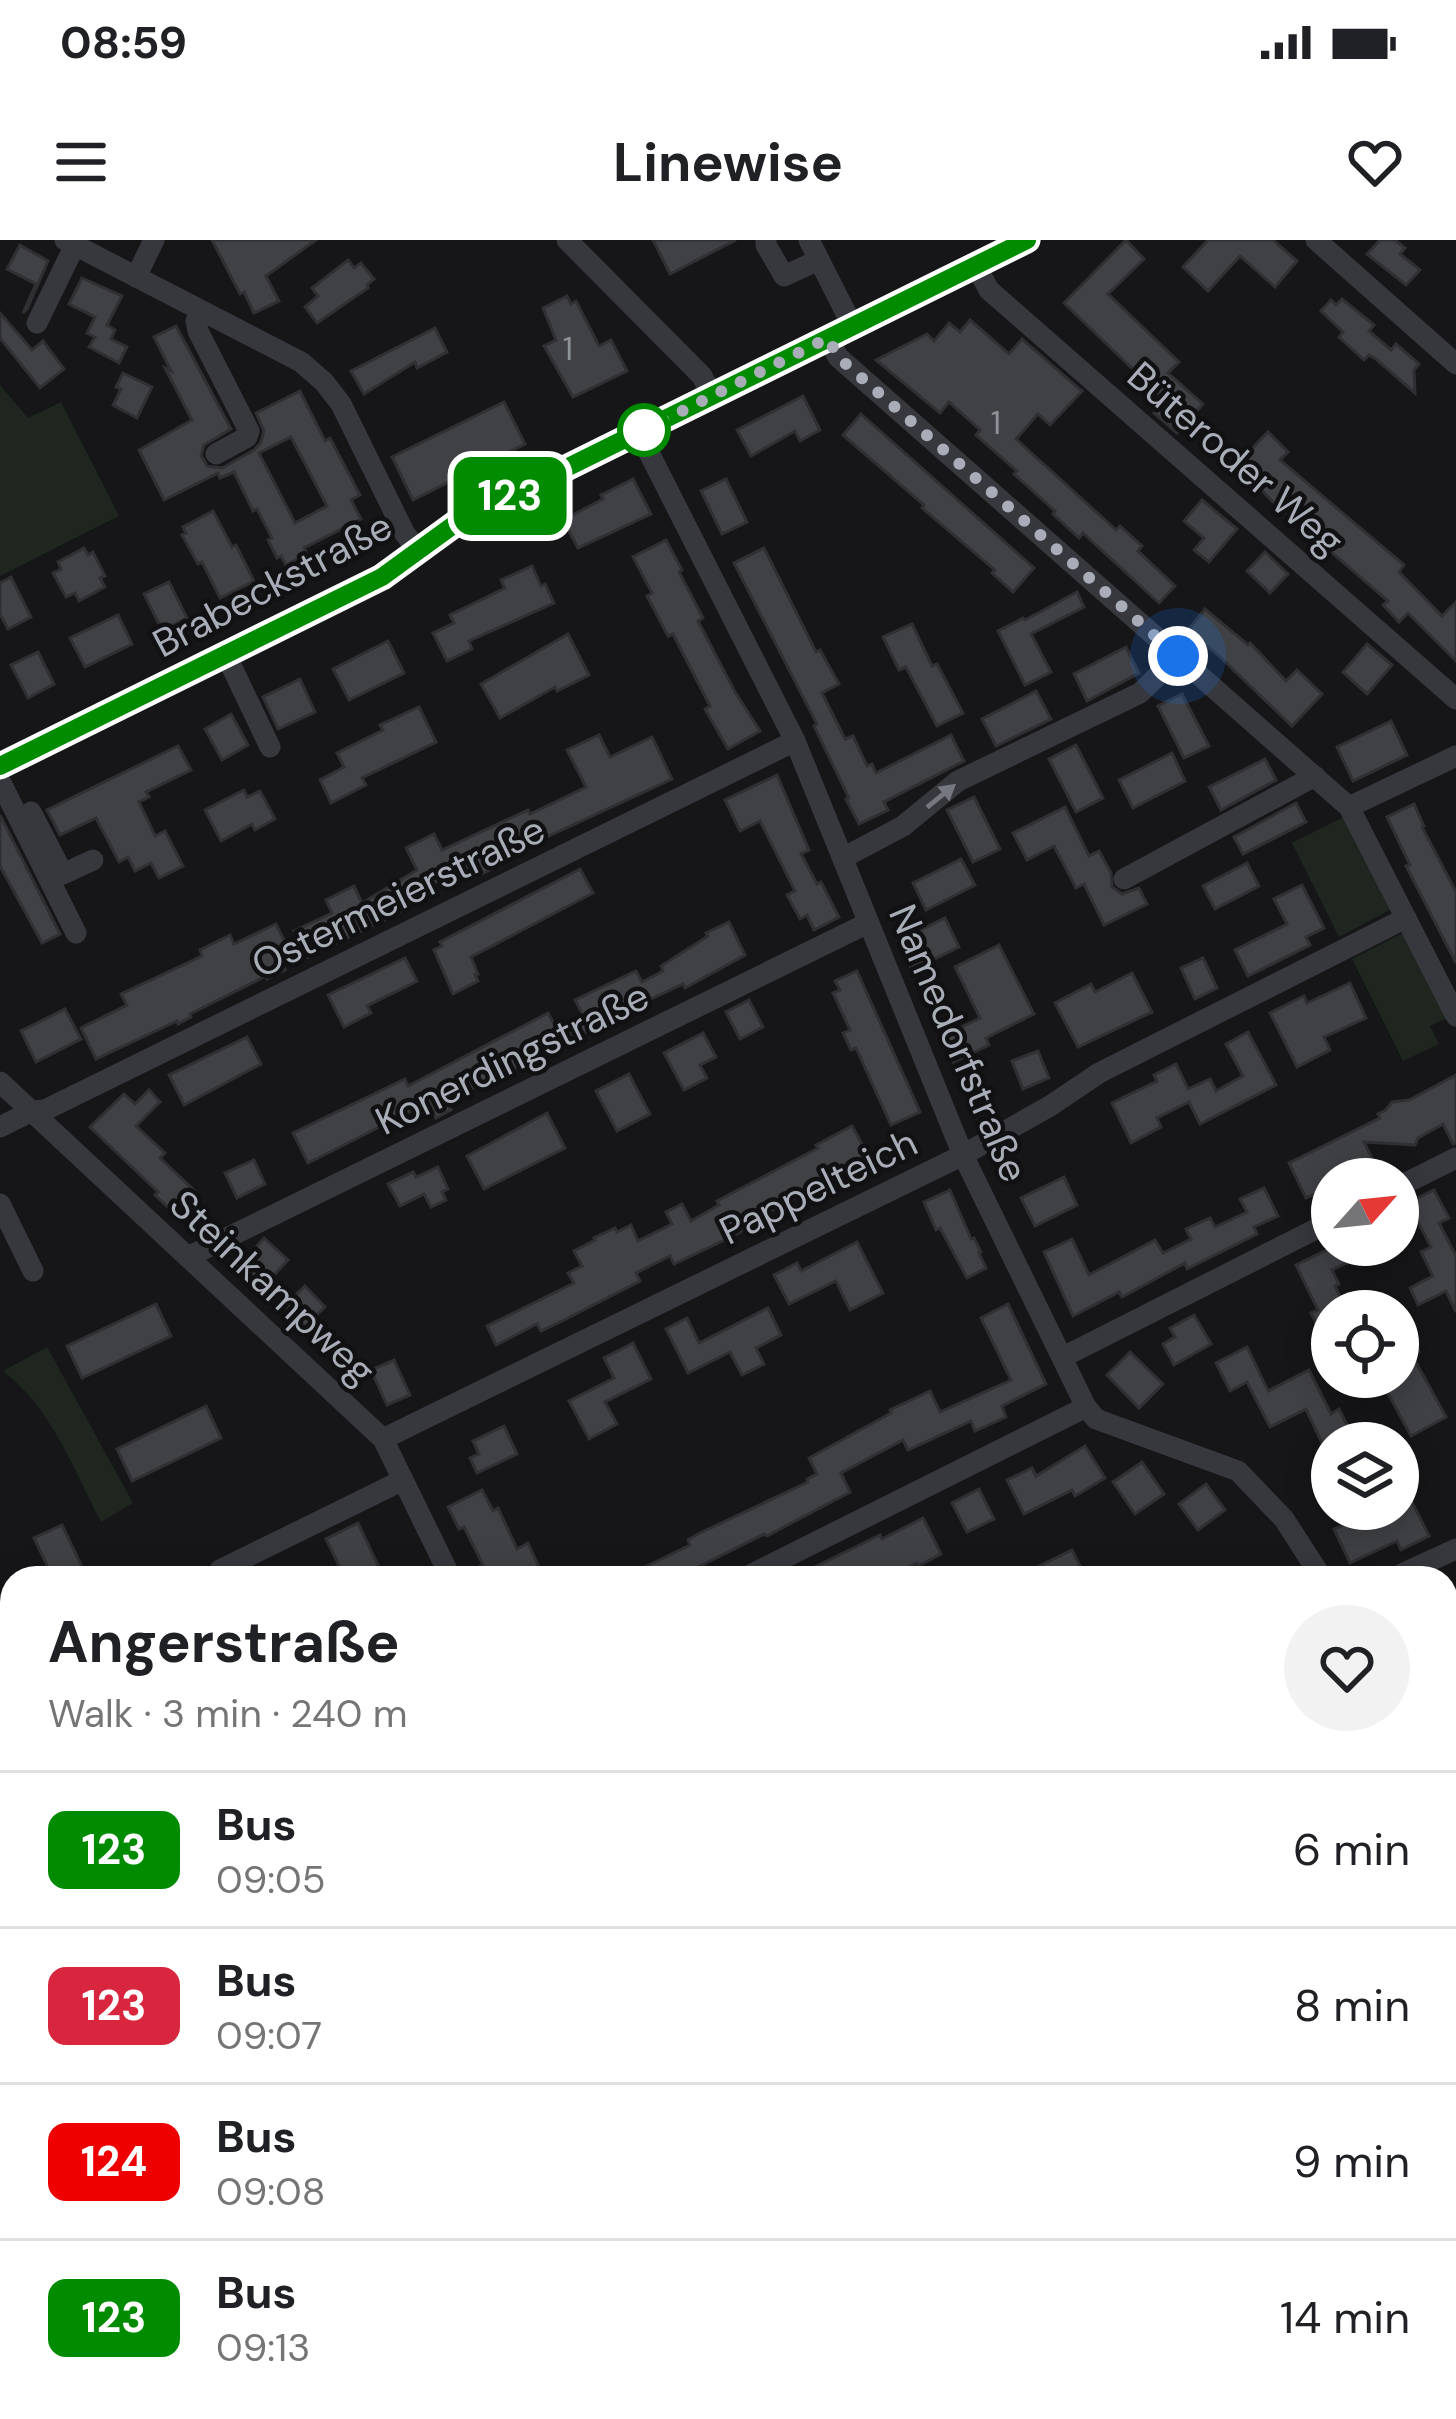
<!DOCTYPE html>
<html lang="en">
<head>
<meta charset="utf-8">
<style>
	body { margin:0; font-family:"DM Sans",sans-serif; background:#f2f2f2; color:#202124; height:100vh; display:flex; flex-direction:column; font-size:45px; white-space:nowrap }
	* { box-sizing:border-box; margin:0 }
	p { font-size:39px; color:#757577 }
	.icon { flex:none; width:66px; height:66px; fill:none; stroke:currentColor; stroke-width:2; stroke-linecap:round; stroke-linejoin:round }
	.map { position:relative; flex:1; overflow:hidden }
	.drawer { position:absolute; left:0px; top:1326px; width:1458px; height:855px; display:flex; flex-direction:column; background:#fff; border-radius:36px 36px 0 0; box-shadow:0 6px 30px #0003 }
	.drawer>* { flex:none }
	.badge { padding:0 24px; border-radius:18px; font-size:42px; line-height:78px }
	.needle { width:78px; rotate:63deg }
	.buttons { position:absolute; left:1311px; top:918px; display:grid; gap:24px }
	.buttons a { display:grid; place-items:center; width:108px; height:108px; border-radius:50%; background:#fff; box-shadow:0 6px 30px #0003; font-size:60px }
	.you { position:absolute; width:60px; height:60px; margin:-30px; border:9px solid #fff; border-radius:50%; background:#1a73e8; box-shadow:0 0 0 18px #1a73e833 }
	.map>.badge { position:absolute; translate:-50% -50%; box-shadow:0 0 0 6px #fff }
	.round { display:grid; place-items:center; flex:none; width:126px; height:126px; border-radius:63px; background:#f2f2f2 }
	.summary { display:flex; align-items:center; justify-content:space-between; height:204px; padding:0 48px }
	h1 { font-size:57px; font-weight:700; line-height:90px }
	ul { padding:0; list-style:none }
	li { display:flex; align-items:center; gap:36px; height:156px; padding:0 48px; border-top:3px solid #e0e0e0 }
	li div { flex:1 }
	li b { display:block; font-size:45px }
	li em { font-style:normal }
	li .badge { min-width:132px; font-weight:700; text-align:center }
	.status { display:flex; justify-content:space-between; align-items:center; height:84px; padding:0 60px; background:#fff; direction:ltr }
	.status svg { height:33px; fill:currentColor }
	header { display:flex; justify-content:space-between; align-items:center; height:156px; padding:0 48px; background:#fff; font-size:54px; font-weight:700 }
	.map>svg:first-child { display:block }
	.green { fill:#1e261f }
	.building { fill:#404145; stroke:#303034; stroke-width:3; fill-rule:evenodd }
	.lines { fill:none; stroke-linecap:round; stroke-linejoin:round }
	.minor { stroke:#37383d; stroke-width:21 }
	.major { stroke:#53555c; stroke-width:27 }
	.oneway { fill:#757881 }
	.line-casing { stroke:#fff; stroke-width:27 }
	.line { stroke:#008b00; stroke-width:18 }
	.walk { stroke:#a8adb8; stroke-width:12; stroke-dasharray:0 21.6 }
	.stop-dot { fill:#fff; stroke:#008b00; stroke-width:6 }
	.labels { text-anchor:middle; stroke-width:9; stroke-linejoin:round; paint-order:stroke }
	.number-label { font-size:33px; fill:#8e929b }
	.street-label { font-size:39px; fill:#a8adb8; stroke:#111113 }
</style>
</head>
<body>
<div class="status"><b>08:59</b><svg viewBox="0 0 49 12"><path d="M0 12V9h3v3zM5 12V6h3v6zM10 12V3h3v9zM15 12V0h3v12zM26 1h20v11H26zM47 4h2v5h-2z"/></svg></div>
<header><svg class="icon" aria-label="menu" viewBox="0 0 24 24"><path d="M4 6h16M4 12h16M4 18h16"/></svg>Linewise<svg class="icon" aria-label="heart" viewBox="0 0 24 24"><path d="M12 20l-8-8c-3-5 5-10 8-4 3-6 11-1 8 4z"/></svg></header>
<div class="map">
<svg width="1456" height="2179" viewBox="0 0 1456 2179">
	<rect width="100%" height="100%" fill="#161618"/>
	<!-- green -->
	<g class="green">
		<polygon points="0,145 28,178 61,162 119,276 0,336"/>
		<polygon points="1344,577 1390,670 1339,697 1292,603"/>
		<polygon points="1405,692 1447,778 1430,786 1439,804 1403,821 1352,719"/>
		<path d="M47,1107l86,156 -32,19c-27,-52 -50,-115 -98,-151z"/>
		<polygon points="1456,1884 1456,2179 746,2179 747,2169 1446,2169 1446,1885"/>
	</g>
	<!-- building -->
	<g class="building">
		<polygon points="212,0 316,0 266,36 279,61 254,73 244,52 240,54"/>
		<polygon points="653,0 736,0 670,34"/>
		<polygon points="1126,0 1144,19 1108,54 1179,122 1168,133 1203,164 1177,193 1154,173 1165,160 1064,63"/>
		<polygon points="1208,0 1273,0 1297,21 1275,47 1240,16 1208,51 1183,27"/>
		<polygon points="1380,0 1395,0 1405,8 1400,14 1420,30 1406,45 1367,14"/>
		<polygon points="20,5 48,21 27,69 23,73 36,44 7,29"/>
		<polygon points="348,20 354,28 361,23 374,39 367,45 368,48 317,83 305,67 318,56 312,48"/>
		<polygon points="82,38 122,56 107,85 115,90 111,99 127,107 119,123 89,107 95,97 87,93 95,77 69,64"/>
		<polygon points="567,56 571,64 576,61 599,106 611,100 627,131 573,157 544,106 556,100 543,68"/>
		<polygon points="1342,59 1374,85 1369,91 1391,110 1396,104 1419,124 1414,130 1415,153 1376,119 1369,115 1364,120 1339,97 1343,92 1321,71 1331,60 1336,65"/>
		<polygon points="0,73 32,110 43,101 64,129 40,148 0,98"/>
		<polygon points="970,80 1009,114 1022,99 1082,151 1050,185 1038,174 1016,199 1116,290 1120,286 1142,306 1138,311 1175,346 1159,363 1083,293 1079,298 1053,274 1055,271 1014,234 1017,231 976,195 980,190 949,162 940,173 876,120 927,94 934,101 949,83 960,92"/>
		<path d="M176,86l55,103 -27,16 -3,10 6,11 15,2 32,-18 7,-8 3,-11 -8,-18 44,-22 25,50 5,-3 30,57 -9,5 10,19 -57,29 3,6 -21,11 -5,-9 -4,2 -9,-18 4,-2 -15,-29 -4,2 -19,-39 -14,6 -2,-5 -54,27 -25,-50 53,-30 -27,-52 6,3 -17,-34zM291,197l36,69 -32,17 -36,-70z"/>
		<polygon points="435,88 447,112 417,128 415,122 364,154 351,131"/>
		<polygon points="123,133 152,147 137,178 113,165 121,149 116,147"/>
		<polygon points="803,156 820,190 800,201 795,191 751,216 737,190"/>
		<polygon points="504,162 525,204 413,260 392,217"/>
		<polygon points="861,174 1034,328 1013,352 992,333 995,330 922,268 924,265 843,195"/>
		<polygon points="1268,192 1288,212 1280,220 1404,325 1399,332 1442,376 1456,362 1456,421 1408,373 1399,382 1383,365 1388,361 1271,260 1237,224"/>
		<polygon points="633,239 651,274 578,308 563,280 603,259 601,255"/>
		<polygon points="726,239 747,282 722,294 701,251"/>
		<polygon points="1202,260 1237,289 1209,322 1194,310 1204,298 1184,281"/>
		<polygon points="213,271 232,307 236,305 254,341 220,358 202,322 198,324 182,295 186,293 183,287"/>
		<polygon points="666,300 682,330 679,332 703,378 698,381 735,452 760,491 728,509 705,469 710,466 673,394 668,396 647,356 652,353 633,317"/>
		<polygon points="84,308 88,315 93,312 105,336 100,338 105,347 79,361 75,353 66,357 53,333 61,329 58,322"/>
		<polygon points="764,308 816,412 820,410 839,444 822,453 845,499 853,496 867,526 872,524 876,533 951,495 964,521 884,562 888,570 859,584 846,559 849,558 814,486 817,484 734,323"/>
		<polygon points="1265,312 1288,334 1270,353 1247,331"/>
		<polygon points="532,326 541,346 545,344 554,363 469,401 472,409 447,421 433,393 454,383 450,375 505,348 501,340"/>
		<polygon points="11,337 31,377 8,389 0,374 0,343"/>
		<polygon points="169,342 187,378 162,390 144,354"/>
		<polygon points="1077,352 1084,367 1031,394 1051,432 1025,445 998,391 1023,378 1025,380"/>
		<polygon points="1205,369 1248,405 1250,403 1286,441 1297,430 1322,454 1292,486 1218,415 1188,390"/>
		<polygon points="118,375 132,404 85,427 70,398"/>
		<polygon points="912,384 932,426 937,424 963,473 937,486 906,427 899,430 883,397"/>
		<polygon points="568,394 589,435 557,451 555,447 500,478 481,444"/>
		<polygon points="388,401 404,433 349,460 333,429"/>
		<polygon points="1367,404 1392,425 1367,454 1343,432"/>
		<polygon points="1126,407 1139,433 1087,461 1074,434"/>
		<polygon points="38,412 54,444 28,458 11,425"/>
		<polygon points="300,439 315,472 278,489 263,457"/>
		<polygon points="1036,451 1051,479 996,506 982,479"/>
		<polygon points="1182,454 1209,506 1184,518 1158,466"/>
		<polygon points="419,467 436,502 362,538 366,545 331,563 320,540 344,527 337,513 383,490 380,485"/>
		<polygon points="231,474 248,505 222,520 205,489"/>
		<polygon points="1391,481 1407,515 1353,541 1337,507"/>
		<polygon points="599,495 610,517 652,497 672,539 497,620 500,625 469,640 463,628 415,653 419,660 396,674 308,717 294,691 332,673 326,660 354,646 362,663 417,630 406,608 434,594 442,610 528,570 530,574 586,547 567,510"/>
		<polygon points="1076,505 1103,558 1076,572 1049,519"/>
		<polygon points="178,506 191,530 146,552 149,557 139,562 155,596 165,591 183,626 159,638 151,623 135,631 128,617 119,622 96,578 60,595 47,570"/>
		<polygon points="1172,513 1185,541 1133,568 1119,540"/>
		<polygon points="1265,519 1276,540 1221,570 1209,547"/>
		<polygon points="777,535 809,610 801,614 817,644 821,642 839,677 814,690 807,675 800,679 787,655 795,651 760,581 740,591 725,560"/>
		<polygon points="244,550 247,557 260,551 275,579 255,590 252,584 221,601 205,570"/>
		<polygon points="974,557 1000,609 973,622 947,570"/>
		<polygon points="1296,563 1306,582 1243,614 1234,597"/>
		<polygon points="1414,564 1424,586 1422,587 1456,652 1456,723 1406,626 1410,625 1387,577"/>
		<polygon points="1065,567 1089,616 1099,611 1111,633 1112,647 1122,654 1139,648 1147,664 1104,685 1084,644 1076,648 1054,606 1027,620 1013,593"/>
		<polygon points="0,575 60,694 42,703 0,626"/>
		<polygon points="961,619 975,645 926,670 913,643"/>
		<polygon points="1247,623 1259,646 1215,669 1203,646"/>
		<polygon points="580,629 593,653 471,717 478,734 475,735 478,741 453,754 434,710 442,706 440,702"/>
		<polygon points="1302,645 1324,688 1306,697 1310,705 1248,736 1235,710 1287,684 1274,659"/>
		<polygon points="945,678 959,707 912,730 898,701"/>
		<polygon points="729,682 745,715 685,748 683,744 636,766 535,819 446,861 451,870 436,878 429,862 308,923 293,893 405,839 408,846 548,773 557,790 584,777 575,760 636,731 642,742 663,731 661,726 708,696 706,693"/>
		<polygon points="276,684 287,706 276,711 285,730 267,739 266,736 190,774 191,777 178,784 177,781 96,819 81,788 127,765 121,754 202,716 200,710 230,695 234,704"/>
		<polygon points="999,705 1034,774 986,798 989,805 953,822 941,797 980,778 955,727"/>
		<polygon points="405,718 417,741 367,766 371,773 344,787 328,755"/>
		<polygon points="1203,718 1217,748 1195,759 1181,728"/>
		<polygon points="857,731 920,872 891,885 856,808 851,810 843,793 850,790 833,753 840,750 835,741"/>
		<polygon points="1132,733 1152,772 1078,807 1055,763 1091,744 1095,752"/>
		<polygon points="1350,743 1366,778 1324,797 1330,810 1297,827 1270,773 1304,756 1307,763"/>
		<polygon points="749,760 763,787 740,799 726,772"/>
		<polygon points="65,769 81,799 36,822 21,791"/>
		<polygon points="1248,792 1276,845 1200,884 1189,862 1157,878 1161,887 1131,903 1112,863 1157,841 1154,835 1176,824 1188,849 1210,839 1216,851 1243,836 1226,804"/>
		<polygon points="703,793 716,817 700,825 707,838 684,850 664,813"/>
		<polygon points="247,797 261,824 184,865 169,835"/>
		<polygon points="1038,811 1049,838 1023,849 1012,821"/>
		<polygon points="629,834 650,874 617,891 596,851"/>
		<polygon points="1456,835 1456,903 1453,904 1443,884 1418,898 1415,905 1364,902 1380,935 1371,939 1332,939 1332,946 1306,958 1289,923 1380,878 1378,874 1386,870 1392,862 1409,860"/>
		<polygon points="149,850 160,862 136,886 165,913 160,918 195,951 174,973 155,955 158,952 90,887 124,854 135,864"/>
		<polygon points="547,873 565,908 484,949 467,916"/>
		<polygon points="852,886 869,917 761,976 750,983 752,986 729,998 674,1024 670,1016 636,1033 640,1041 566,1079 541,1091 537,1084 496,1105 487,1086 574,1043 568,1033 582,1026 574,1011 595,1000 594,998 615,988 617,992 631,985 638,1001 672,984 666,972 682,964 691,981 719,965 717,961 818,908 816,905"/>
		<polygon points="254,920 265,944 237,958 225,933"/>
		<polygon points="438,927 448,949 442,952 446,960 431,967 424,954 400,966 388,944 413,932 416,937"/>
		<polygon points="1064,937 1077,965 1035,986 1021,958"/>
		<polygon points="1264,948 1278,976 1254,987 1257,994 1187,1029 1185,1023 1122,1057 1119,1052 1073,1076 1044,1012 1072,999 1089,1035 1155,1000 1163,1013 1191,999 1186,989 1210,978 1215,987 1247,972 1240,959"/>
		<polygon points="950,950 971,999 974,998 981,1012 979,1013 986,1028 967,1038 940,988 936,990 924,962"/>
		<polygon points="1434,950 1449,978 1439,983 1456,1016 1456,1072 1446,1051 1418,1065 1410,1048 1433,1036 1421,1012 1431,1007 1408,963"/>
		<polygon points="264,998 288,1020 260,1050 244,1035 252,1026 245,1020"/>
		<polygon points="857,1002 883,1053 850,1070 836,1041 789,1064 774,1035 797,1023 801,1031"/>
		<polygon points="1337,1005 1384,1005 1332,1030 1339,1044 1335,1046 1347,1071 1332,1071 1332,1114 1311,1073 1318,1070 1296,1025"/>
		<polygon points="305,1046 325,1067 305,1086 285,1066"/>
		<polygon points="156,1064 171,1096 82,1138 67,1106"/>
		<polygon points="1008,1064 1046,1144 1002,1166 1006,1177 975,1191 971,1181 908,1210 903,1200 841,1233 850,1252 767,1296 764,1294 676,1338 622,1338 690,1305 688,1300 698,1294 808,1242 807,1239 817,1234 809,1218 891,1173 890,1170 930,1151 940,1172 1011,1140 981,1078"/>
		<polygon points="768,1068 781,1095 756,1108 764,1124 742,1135 730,1112 688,1133 666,1089 687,1078 699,1103"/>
		<polygon points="1398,1070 1419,1112 1412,1115 1446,1177 1411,1196 1379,1137 1398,1137"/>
		<polygon points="1194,1075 1211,1104 1174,1125 1163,1104 1175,1097 1170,1088"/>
		<polygon points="633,1103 651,1139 605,1162 617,1184 589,1199 569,1161 614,1138 604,1118"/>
		<polygon points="1247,1107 1268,1151 1309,1130 1331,1174 1339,1169 1356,1203 1322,1203 1306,1169 1270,1187 1247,1142 1230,1151 1216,1123"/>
		<polygon points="1130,1112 1163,1144 1139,1168 1107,1135"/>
		<polygon points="394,1120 410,1155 387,1165 371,1130"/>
		<polygon points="206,1166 221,1198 132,1241 117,1209"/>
		<polygon points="504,1186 517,1214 477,1233 470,1218 479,1214 473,1201"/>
		<polygon points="1085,1206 1105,1238 1075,1256 1072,1250 1024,1274 1007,1240 1032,1228 1036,1236"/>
		<polygon points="1142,1222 1164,1254 1135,1274 1113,1242"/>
		<polygon points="1206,1244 1225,1270 1198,1290 1179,1264"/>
		<polygon points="979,1249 994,1279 967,1292 952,1263"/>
		<polygon points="482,1250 493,1271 498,1268 517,1309 528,1303 544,1338 466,1338 465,1333 483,1325 464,1287 459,1289 448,1267"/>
		<polygon points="1409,1256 1429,1296 1401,1310 1397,1301 1350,1323 1334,1289 1382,1269 1398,1269 1398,1261"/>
		<polygon points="923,1278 941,1314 918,1326 917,1323 886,1338 792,1338 880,1295 882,1299"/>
		<polygon points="358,1283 384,1338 345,1338 326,1299"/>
		<polygon points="62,1285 85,1333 75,1338 53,1338 34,1298"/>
		<polygon points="1072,1310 1086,1338 1015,1338"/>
	</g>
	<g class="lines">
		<!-- minor -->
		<g class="minor">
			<polyline points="65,0 301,122 324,142 341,164 405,294 419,311"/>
			<polyline points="567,0 702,136 712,156"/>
			<polyline points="766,0 766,5 784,36 819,20"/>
			<polyline points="809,0 853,87"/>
			<polyline points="1316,0 1456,124"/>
			<polyline points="976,26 989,50 1456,459"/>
			<polyline points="136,37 154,0"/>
			<polyline points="204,72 196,81 198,91 249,191 247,197 216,214"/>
			<polyline points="37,83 75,5"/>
			<polyline points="828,98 838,117 1349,567 1456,776"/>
			<polyline points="639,193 795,501 963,915 1086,1167 1096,1179 1238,1231 1284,1279 1322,1338"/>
			<polyline points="226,415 270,507"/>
			<polyline points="0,541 76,693"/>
			<polyline points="1349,567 1456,516"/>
			<polyline points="31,572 63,634 93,620"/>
			<polyline points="843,618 903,586 958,541 1140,453 1178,416"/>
			<polyline points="1124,639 1315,536"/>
			<polyline points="0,842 383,1199 451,1338"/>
			<polyline points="0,887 32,871 45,870 795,501"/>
			<polyline points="1398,947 1456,918"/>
			<polyline points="0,964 33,1031"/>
			<polyline points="188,1017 868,683"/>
			<polyline points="1063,1117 1332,981"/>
			<polyline points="383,1199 963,915 1050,866 1099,833 1406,678"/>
			<polyline points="220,1330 403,1240"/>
			<polyline points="744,1338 1086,1167"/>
			<polyline points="1393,1338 1456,1309"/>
			<polyline points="0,1583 12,1593"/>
			<polyline points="1446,1663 1456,1659"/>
			<polyline points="0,1852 12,1826"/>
			<polyline points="378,2179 379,2169"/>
		</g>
		<!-- major -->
		<polyline class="major" points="0,526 383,337 459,281 1027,0"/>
	</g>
	<!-- one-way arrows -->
	<defs><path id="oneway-solid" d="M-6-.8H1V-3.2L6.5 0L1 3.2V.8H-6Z" transform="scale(3)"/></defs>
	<use class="oneway" href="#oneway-solid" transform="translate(941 556) rotate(-39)"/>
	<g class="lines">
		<defs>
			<polyline id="line" points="0,526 382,337 459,281 1027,0"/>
		</defs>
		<!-- line casing -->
		<use href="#line" class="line-casing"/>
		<!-- line -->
		<use href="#line" class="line"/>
		<!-- walk -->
		<polyline class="walk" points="644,190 828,98 838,117 1178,416"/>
	</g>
	<!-- markers -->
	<circle class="stop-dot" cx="644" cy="190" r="24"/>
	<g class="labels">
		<!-- number labels -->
		<g class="number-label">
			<text x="568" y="120">1</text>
			<text x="996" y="194">1</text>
		</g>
		<!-- street labels -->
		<g class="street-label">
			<text transform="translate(1236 218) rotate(41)" y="14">Büteroder Weg</text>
			<text transform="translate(272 344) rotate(-28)" y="14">Brabeckstraße</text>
			<text transform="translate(398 656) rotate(-26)" y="14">Ostermeierstraße</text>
			<text transform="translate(959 803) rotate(67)" y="14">Namedorfstraße</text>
			<text transform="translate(512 818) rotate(-26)" y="14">Konerdingstraße</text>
			<text transform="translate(818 946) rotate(-26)" y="14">Pappelteich</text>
			<text transform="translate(273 1047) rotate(43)" y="14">Steinkampweg</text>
		</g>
	</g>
</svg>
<div class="buttons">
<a><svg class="needle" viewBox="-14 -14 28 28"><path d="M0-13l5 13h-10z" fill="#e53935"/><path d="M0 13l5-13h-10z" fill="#757577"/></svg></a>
<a><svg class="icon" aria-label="locate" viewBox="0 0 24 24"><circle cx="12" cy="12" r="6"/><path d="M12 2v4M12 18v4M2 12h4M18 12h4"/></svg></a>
<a><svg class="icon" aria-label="layers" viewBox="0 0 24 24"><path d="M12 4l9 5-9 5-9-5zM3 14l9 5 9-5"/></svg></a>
</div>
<div class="you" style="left:1178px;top:416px"></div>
<b class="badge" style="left:510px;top:256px;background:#008b00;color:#fff">123</b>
<section class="drawer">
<div class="summary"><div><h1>Angerstraße</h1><p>Walk · 3 min · 240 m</p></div><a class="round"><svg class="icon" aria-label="heart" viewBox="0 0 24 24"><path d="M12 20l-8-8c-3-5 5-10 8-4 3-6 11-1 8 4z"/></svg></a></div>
<ul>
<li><span class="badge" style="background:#008b00;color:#fff">123</span><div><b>Bus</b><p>09:05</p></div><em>6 min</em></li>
<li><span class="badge" style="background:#d7263d;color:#fff">123</span><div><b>Bus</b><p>09:07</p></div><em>8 min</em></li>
<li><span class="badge" style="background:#e00;color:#fff">124</span><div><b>Bus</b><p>09:08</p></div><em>9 min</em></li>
<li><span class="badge" style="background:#008b00;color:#fff">123</span><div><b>Bus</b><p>09:13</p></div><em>14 min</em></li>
</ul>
</section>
</div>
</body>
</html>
